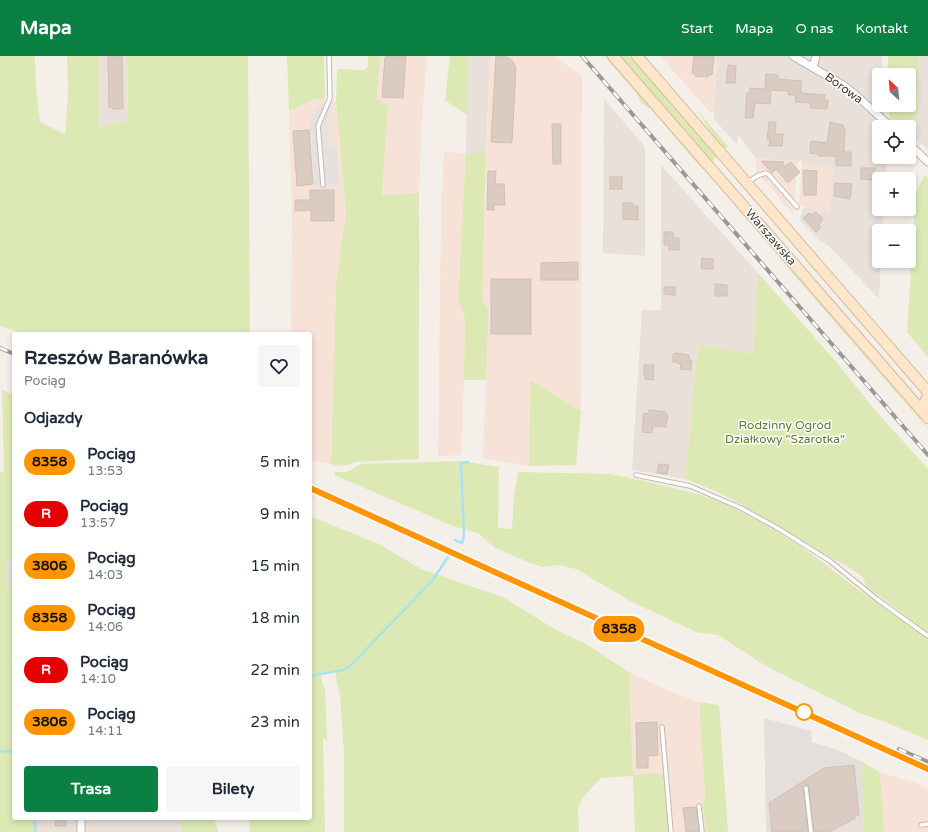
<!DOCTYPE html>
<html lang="pl">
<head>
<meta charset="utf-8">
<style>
	body { margin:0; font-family:"Varela Round",sans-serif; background:#f6f6f7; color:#1f2937; height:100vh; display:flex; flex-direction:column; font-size:15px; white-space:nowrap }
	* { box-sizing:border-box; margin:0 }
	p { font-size:13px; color:#747a83 }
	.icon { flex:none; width:22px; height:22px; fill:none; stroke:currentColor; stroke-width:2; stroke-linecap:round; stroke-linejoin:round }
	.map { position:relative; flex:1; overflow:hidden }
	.panel { position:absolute; left:12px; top:276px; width:300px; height:488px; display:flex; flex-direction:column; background:#fff; border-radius:4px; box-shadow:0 2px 6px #0003 }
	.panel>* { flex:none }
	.badge { padding:0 8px; border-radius:13px; font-size:14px; line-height:26px }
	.needle { width:26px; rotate:334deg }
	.buttons { position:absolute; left:872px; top:12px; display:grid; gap:8px }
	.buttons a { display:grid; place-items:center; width:44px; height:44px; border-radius:4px; background:#fff; box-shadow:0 2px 6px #0003; font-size:20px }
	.map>.badge { position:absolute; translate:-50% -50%; box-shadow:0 0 0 2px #fff }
	h2 { padding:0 12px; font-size:15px; line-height:36px }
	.round { display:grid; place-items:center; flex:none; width:42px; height:42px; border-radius:4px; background:#f6f6f7 }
	.headline { display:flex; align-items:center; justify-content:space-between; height:68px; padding:0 12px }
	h1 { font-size:19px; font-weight:700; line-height:30px }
	.cta { display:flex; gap:8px; margin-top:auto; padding:8px 12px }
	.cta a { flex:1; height:46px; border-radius:4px; background:#0b8043; color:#fff; font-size:16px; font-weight:700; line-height:46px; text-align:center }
	.cta a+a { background:#f6f6f7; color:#1f2937 }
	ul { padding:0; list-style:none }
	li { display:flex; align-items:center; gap:12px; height:52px; padding:0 12px }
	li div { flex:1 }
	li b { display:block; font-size:15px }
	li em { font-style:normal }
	li .badge { min-width:44px; font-weight:700; text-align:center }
	header { display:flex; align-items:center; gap:24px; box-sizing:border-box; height:56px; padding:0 20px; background:#0b8043; color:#fff }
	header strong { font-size:19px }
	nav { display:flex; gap:22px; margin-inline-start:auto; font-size:14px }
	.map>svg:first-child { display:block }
	.residential { fill:#e9e0d9 }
	.commercial { fill:#f6e2d6 }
	.industrial { fill:#e5dfdc }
	.green { fill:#dde9b4 }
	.parking { fill:#e4e1df }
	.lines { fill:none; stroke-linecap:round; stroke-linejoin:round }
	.stream { stroke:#a8e3f0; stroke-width:2.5 }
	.building { fill:#daccc3; stroke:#d2bfb3 }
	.lane-casing { stroke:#c4b8b0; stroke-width:5.5 }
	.street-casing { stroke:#c4b8b0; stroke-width:9 }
	.secondary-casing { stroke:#d7bb9d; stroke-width:12 }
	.lane { stroke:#fff; stroke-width:3.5 }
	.street { stroke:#fff; stroke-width:7 }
	.secondary { stroke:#fee6cb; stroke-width:10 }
	.rail-casing { stroke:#999; stroke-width:4 }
	.rail { stroke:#fff; stroke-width:2.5; stroke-dasharray:8; stroke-linecap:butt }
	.line-casing { stroke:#fff; stroke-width:9 }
	.line { stroke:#ff9500; stroke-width:6 }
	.stop-dot { fill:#fff; stroke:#ff9500; stroke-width:2 }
	.labels { text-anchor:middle; stroke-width:3; stroke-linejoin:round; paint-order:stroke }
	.street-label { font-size:12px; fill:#493f38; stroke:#fff }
	.park-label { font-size:12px; fill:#5c7c2b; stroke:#fff }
</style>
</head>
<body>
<header>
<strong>Mapa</strong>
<nav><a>Start</a><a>Mapa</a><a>O nas</a><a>Kontakt</a></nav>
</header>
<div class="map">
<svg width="928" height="776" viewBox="0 0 928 776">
	<rect width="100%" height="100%" fill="#f5efea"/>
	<!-- residential -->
	<g class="residential">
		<polygon points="98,0 127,0 128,64 99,71"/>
		<polygon points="468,0 490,0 486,97 466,97"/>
		<polygon points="717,0 882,0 882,19 879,19 879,49 882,49 886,71 879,71 879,101 887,101 886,123 879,123 879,153 884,153 882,175 879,175 879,205 881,205 879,243 828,189 821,186 799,163 804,151 830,158 833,110 802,108 802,105 756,103 738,78 737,89 714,63"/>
		<polygon points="919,0 928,0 928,94 916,83"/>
		<polygon points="604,43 645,91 645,200 603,197"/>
		<polygon points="661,109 758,217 753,298 698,288 685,423 632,414 642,254 661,254"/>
		<polygon points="35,762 181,762 182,776 37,776"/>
	</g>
	<!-- commercial -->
	<g class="commercial">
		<polygon points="380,0 427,0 422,61 419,137 382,139 388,49 377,43"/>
		<polygon points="490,0 554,0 582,20 581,355 530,324 529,410 483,402 489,253 482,245"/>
		<polygon points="660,0 717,0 714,56 710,56"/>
		<polygon points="315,43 336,45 346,156 336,228 331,408 310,404 310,278 291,278 292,167 289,55"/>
		<polygon points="444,96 466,97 458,245 465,261 464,326 461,399 438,400 441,158"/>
		<polygon points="756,103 798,105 793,158 756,115"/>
		<polygon points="802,108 833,110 830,158 799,149"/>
		<polygon points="629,616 669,635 699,646 705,739 703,751 706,776 669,776 664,717 633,720"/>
		<polygon points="880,716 919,728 928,733 928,776 884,776"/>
	</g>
	<!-- industrial -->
	<polygon class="industrial" points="764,662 811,675 812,686 836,693 861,705 864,776 766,776"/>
	<!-- green -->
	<g class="green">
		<polygon points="0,0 35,0 36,32 40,66 65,78 68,41 67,0 98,0 99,71 128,64 127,0 248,0 250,278 25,278 0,270"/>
		<polygon points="287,0 324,0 325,44 315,43 289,55"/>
		<path d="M368,0h12l-3,43 11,6 -6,90 37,-2c1,89 -1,177 0,266l-64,3c-9,5 -15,4 -24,2l5,-180 10,-72 -10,-111 1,-32 28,1 3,-3z"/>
		<polygon points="450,0 468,0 467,59 445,44"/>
		<path d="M604,0h1l98,112 -1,1 -52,-61c-8,-3 -10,-6 -13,-14z"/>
		<polygon points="620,0 629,0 717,101 712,105"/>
		<polygon points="888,0 919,0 916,83 913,85 909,81 909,71 898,71 889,63 889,49 909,49 909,19 888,19"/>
		<polygon points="697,54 728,90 725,93 709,73"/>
		<polygon points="466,97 486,97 482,245 489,253 486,324 464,324 465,261 458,245"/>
		<polygon points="925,119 928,122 928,301 907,276 916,136"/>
		<polygon points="766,187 803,227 928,372 928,373"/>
		<polygon points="758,217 838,308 874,353 928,413 928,577 865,529 864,522 847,510 824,498 744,450 720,437 685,423 698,288 753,298"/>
		<polygon points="530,324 581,355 576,409 529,410"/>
		<polygon points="2,334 14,339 14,762 35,762 37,776 0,776 0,416 4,415"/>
		<polygon points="459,405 461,407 468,406 499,411 498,472 512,473 514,440 518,416 610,418 640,424 701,439 725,448 759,465 802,491 863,537 928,583 928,684 888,667 862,658 766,610 718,579 696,576 632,546 576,513 559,509 542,511 528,506 495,492 478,477 453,470 334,419 335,416 347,416 361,408"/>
		<polygon points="310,460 379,488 421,513 505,542 556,574 588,589 629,616 633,719 664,717 669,776 635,776 633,720 601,722 584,740 578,752 579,776 344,776 344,695 340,641 335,615 320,618 325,634 327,685 323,682 325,776 250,776 249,762 310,762"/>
		<polygon points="699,646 719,649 728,776 706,776 703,751 705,739"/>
		<polygon points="861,705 880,716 884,776 864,776"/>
		<polygon points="181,762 214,762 218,776 182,776"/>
	</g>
	<!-- parking -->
	<g class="parking">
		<polygon points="320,48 332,48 327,64 329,92 337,92 339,130 315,131 310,63"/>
		<rect x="7" y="503" width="7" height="29"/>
	</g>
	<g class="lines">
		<!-- stream -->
		<g class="stream">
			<polyline points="455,484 462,487 464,479 461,407 468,406"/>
			<polyline points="310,620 343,614 350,610 432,525 448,501"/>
			<polyline points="0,695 14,696"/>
			<polyline points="34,762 36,776"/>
		</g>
	</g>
	<!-- building -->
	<g class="building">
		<polygon points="108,0 122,0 123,53 113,53 113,51 109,51"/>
		<polygon points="390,0 406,0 403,42 382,41 385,1"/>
		<polygon points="496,0 505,0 512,4 516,11 512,87 491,86"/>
		<polygon points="694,0 714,0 712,19 708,19 708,21 695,20 695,17 692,17"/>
		<polygon points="728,9 736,10 735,27 726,27"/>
		<polygon points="766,18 778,19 778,23 801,25 801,37 825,39 824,44 828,44 827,53 810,52 811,47 795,46 796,39 788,39 788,35 771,34 770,48 755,47 753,62 745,62 747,37 750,37 750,32 765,33"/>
		<polygon points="769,66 776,66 775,78 783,78 782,90 769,90 770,83 767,83"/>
		<polygon points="830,66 843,69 843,72 845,72 844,96 851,96 851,110 836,109 836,100 818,100 818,98 810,97 811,85 827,87"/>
		<polygon points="552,68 561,68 561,108 553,108"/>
		<polygon points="309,74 313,128 297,130 293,75"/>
		<polygon points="761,105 784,106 782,108 785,110 791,106 800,116 788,127 776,113 772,117"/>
		<polygon points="861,112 875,112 874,124 861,123"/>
		<polygon points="803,114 817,115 816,139 804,139"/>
		<polygon points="488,115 496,115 495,128 504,128 505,149 494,149 494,154 487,154"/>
		<rect x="610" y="121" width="12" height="12"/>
		<polygon points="835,127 852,128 850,143 834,140"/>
		<polygon points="310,134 334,134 334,165 311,165 311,154 295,155 295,144 310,144"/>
		<polygon points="623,147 633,147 633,150 638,150 638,164 623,163"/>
		<polygon points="816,156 823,163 819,169 821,171 816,176 803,162 808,158 810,157 812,159"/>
		<polygon points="664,176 673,176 673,182 679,182 679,194 669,194 669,189 664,189"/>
		<polygon points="702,202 713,203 713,213 701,213"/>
		<polygon points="578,206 578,224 541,224 541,207"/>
		<rect x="491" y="223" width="40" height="55"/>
		<polygon points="715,228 727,229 727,240 715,240"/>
		<polygon points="664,231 675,231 675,239 664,238"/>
		<polygon points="675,297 689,299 689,304 692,304 691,314 680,313 681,308 678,308 678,306 673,306 673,298 675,298"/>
		<polygon points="644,309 654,309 653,324 645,323 646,320 644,320"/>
		<polygon points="649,354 666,356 666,359 668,359 666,371 653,370 652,377 642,376 644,357 648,358"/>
		<polygon points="659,408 669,409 667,418 657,417"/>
		<polygon points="657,666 658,699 648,700 648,712 637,712 636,667"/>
		<polygon points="854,709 859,759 855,759 855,762 829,776 814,776 809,732 808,729 805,729 803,732 808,776 772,776 769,747 824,712"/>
		<polygon points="696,751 699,776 686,776 683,752"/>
		<polygon points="56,762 66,762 66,770 55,770"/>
	</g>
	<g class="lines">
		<defs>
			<g id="lane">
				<polyline points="747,127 757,120 766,117 769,119 797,151"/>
				<polyline points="323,129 318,70 330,42 329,0"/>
				<polyline points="636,419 690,430 741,452 779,473 830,505 878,544 928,580"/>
				<polyline points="662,671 671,776"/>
				<polyline points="806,732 811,776"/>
				<polyline points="699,750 702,776"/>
				<polyline points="921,769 928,768"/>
			</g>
			<g id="street">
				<polyline points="793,0 843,29 857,40 891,71"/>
				<polyline points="813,11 816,0"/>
				<polyline points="909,88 928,106"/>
				<polyline points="81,776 81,762"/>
			</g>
			<g id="secondary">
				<polyline points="613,0 928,362"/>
				<polyline points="637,0 928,336"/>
				<polyline points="922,355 928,338"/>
			</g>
		</defs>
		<!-- lane casing -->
		<use href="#lane" class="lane-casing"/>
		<!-- street casing -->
		<use href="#street" class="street-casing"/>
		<!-- secondary casing -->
		<use href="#secondary" class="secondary-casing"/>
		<!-- lane -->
		<use href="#lane" class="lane"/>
		<!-- street -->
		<use href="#street" class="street"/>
		<!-- secondary -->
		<use href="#secondary" class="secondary"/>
		<defs>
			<g id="rail">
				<polyline points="582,0 928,399"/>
				<polyline points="0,292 14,298"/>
				<polyline points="310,432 928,713"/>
				<polyline points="899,693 928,706"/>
			</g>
		</defs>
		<!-- rail casing -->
		<use href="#rail" class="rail-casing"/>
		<!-- rail -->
		<use href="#rail" class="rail"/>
	</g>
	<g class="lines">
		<defs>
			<polyline id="line" points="310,432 928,713"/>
		</defs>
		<!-- line casing -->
		<use href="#line" class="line-casing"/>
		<!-- line -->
		<use href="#line" class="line"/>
	</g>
	<!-- markers -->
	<circle class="stop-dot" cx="804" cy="656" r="8"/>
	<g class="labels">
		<!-- street labels -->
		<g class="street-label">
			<text transform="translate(844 32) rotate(36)" y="4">Borowa</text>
			<text transform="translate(771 181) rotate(49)" y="4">Warszawska</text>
		</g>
		<!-- park labels -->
		<g class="park-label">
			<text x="785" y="373">Rodzinny Ogród<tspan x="785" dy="14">Działkowy "Szarotka"</tspan></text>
		</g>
	</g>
</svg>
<div class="buttons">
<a><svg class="needle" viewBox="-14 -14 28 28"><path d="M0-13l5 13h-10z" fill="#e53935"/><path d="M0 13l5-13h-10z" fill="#747a83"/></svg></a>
<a><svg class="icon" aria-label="locate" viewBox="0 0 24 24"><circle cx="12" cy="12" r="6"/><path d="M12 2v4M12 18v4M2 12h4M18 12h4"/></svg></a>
<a>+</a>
<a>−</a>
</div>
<b class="badge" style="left:619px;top:573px;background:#ff9500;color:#111">8358</b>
<section class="panel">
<div class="headline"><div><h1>Rzeszów Baranówka</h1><p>Pociąg</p></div><a class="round"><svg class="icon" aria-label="heart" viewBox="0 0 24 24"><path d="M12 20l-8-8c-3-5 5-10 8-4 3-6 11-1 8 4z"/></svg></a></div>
<h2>Odjazdy</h2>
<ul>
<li><span class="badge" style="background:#ff9500;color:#111">8358</span><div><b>Pociąg</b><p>13:53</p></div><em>5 min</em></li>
<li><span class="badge" style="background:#e50000;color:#fff">R</span><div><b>Pociąg</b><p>13:57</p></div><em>9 min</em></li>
<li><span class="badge" style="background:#ff9500;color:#111">3806</span><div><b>Pociąg</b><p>14:03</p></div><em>15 min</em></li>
<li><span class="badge" style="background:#ff9500;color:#111">8358</span><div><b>Pociąg</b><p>14:06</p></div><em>18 min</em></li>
<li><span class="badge" style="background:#e50000;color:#fff">R</span><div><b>Pociąg</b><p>14:10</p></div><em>22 min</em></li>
<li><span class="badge" style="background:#ff9500;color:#111">3806</span><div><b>Pociąg</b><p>14:11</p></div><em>23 min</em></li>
</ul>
<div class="cta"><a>Trasa</a><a>Bilety</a></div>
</section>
</div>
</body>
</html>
